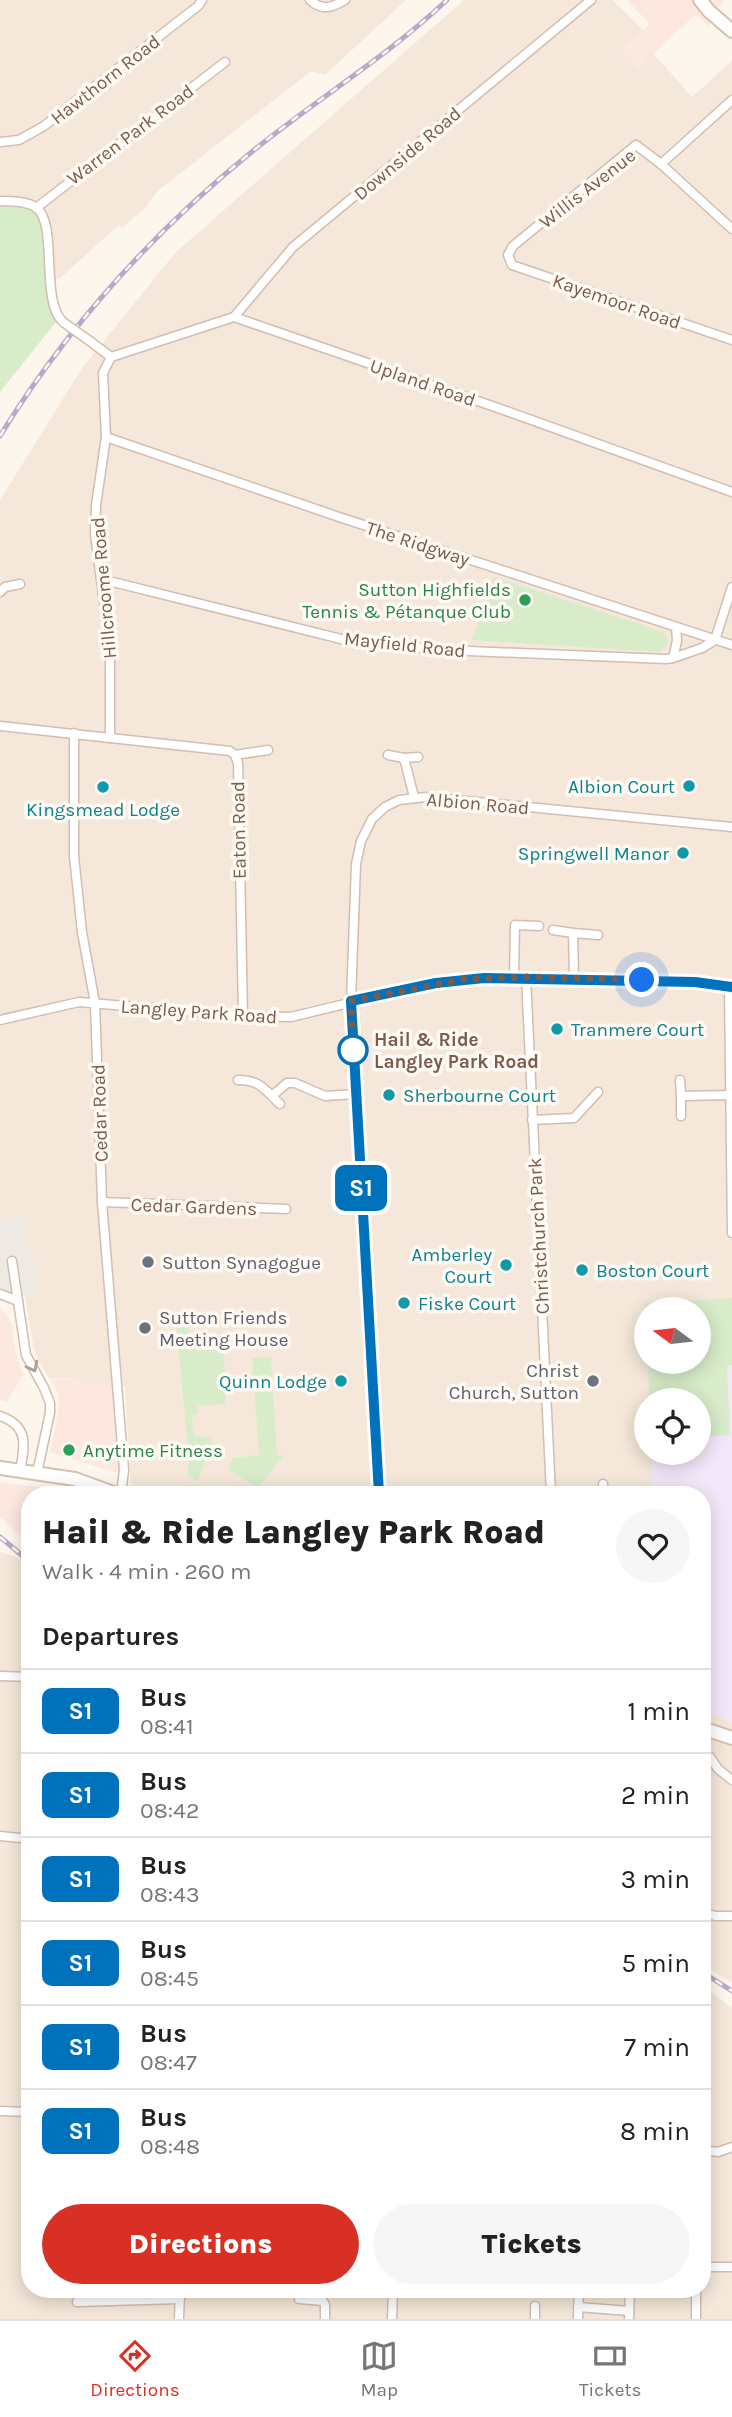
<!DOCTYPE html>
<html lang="en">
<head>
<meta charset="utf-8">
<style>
	body { margin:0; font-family:Karla,sans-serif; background:#f6f6f6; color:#222; height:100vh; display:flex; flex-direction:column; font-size:26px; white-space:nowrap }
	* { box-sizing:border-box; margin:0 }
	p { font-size:23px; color:#767676 }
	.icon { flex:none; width:38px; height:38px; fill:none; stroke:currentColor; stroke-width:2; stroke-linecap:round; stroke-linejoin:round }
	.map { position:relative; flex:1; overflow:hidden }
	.sheet { position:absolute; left:21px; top:1486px; width:690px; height:812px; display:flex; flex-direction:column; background:#fff; border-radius:28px; box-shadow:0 4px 18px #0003 }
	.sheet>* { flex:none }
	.badge { padding:0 14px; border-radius:10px; font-size:24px; line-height:46px }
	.needle { width:46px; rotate:285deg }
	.controls { position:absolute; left:634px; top:1297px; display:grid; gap:14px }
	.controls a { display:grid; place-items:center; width:77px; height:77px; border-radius:50%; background:#fff; box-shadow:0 4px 18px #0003; font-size:35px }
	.you { position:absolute; width:35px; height:35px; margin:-18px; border:5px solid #fff; border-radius:50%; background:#1a73e8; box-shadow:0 0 0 10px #1a73e833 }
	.map>.badge { position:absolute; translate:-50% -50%; box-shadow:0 0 0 4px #fff }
	h2 { padding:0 21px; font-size:26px; line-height:63px }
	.round { display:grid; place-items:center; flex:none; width:74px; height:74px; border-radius:37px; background:#f6f6f6 }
	.head { display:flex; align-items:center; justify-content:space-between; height:119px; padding:0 21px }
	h1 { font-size:33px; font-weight:800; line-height:52px }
	.primary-button { display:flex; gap:14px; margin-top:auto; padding:14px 21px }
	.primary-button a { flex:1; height:80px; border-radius:42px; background:#d93025; color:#fff; font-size:28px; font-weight:800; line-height:80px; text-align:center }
	.primary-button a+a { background:#f6f6f6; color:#222 }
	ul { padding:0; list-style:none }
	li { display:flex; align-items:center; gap:21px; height:84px; padding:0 21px; border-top:2px solid #e0e0e0 }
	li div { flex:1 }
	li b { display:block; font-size:26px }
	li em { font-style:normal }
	li .badge { min-width:77px; font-weight:700; text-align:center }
	.tab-bar { display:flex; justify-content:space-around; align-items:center; height:98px; border-top:2px solid #e0e0e0; background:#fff; font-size:19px; color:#767676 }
	.tab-bar a { display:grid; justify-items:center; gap:4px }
	.tab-bar .active { color:#d93025 }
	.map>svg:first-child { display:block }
	.residential { fill:#f5e8da; fill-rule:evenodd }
	.commercial { fill:#fde8e0 }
	.industrial { fill:#efe9e4 }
	.education { fill:#f3e8fa }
	.green { fill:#d8ecc9 }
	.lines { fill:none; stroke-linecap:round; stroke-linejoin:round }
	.street-casing { stroke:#d1beb0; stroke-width:11 }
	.secondary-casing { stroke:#d6c0b0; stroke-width:16 }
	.street { stroke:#fff; stroke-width:8 }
	.secondary { stroke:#fff; stroke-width:12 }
	.rail-casing { stroke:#b9a8c9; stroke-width:5 }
	.rail { stroke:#fffaf3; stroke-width:2.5; stroke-dasharray:8; stroke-linecap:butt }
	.street-bridge-casing { stroke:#d1beb0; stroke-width:11; stroke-linecap:butt }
	.street-bridge { stroke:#fff; stroke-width:8 }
	.oneway { stroke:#af9d94 }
	.line-casing { stroke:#fff; stroke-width:16 }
	.line { stroke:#0072bc; stroke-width:10 }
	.walk { stroke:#7a5c4d; stroke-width:7; stroke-dasharray:0 12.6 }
	.leisure-dot { fill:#2e9e5b; stroke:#fffaf3; stroke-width:2.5 }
	.culture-dot { fill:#0f9aa8; stroke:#fffaf3; stroke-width:2.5 }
	.stop-dot { fill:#fff; stroke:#0072bc; stroke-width:3.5 }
	.worship-dot { fill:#6b7280; stroke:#fffaf3; stroke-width:2.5 }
	.labels { text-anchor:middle; stroke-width:7; stroke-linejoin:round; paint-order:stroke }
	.street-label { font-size:19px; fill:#7a5c4d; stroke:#fffaf3 }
	.leisure-label { font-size:19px; fill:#27864d; stroke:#fffaf3; text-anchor:end }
	.culture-label { font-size:19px; fill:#0d838f; stroke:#fffaf3; text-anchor:end }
	.stop-label { font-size:19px; font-weight:bold; fill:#7a5c4d; stroke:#fffaf3; text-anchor:start }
	.worship-label { font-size:19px; fill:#5b616d; stroke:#fffaf3; text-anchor:start }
</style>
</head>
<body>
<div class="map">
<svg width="732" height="2319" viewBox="0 0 732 2319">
	<rect width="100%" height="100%" fill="#fdf6ec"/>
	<!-- residential -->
	<g class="residential">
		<polygon points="0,0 406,0 325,75 311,71 159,190 143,210 122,228 119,225 60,278 50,279 0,201"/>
		<path d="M464,0h148l31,30 -21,18 16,20 15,-15 39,44 40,-36v1922l-30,-19v-470h-564l-7,-3 -6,-105 -44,-2 -4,-6 -27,1 -12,-19 -5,-16 -8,-48 14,-2 -5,-38 -6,1v-40l-28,2v-719l82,-132 93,-115zM646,1309h52v53h-52zM646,1400h52v52h-52z"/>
		<polygon points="0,1552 15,1557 30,1568 30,2289 702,2289 702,1985 732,2008 732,2319 0,2319"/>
	</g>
	<!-- commercial -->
	<g class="commercial">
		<polygon points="627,0 724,0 708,26 696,14 638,68 621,49 650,24"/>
		<polygon points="0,1307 9,1318 12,1325 15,1349 23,1375 7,1402 0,1400"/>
		<polygon points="78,1378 81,1384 116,1386 120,1470 117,1473 50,1452 59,1407 58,1394 50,1380"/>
		<polygon points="0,1482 39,1487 81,1494 30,1494 30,1544 0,1517"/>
	</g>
	<!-- industrial -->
	<polygon class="industrial" points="28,1217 28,1257 34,1256 39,1294 25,1296 0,1290 0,1219"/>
	<!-- education -->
	<polygon class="education" points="732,1365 732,1722 715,1715 702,1715 702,1494 652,1494 651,1453 698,1452 698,1400 649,1400 648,1368"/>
	<!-- green -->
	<g class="green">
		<polygon points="0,201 26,205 40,214 49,264 52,314 56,322 0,392"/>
		<polygon points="494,577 664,632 668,640 667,645 660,652 472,640"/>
		<polygon points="732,1298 732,1365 727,1366 730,1435 698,1437 698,1400 649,1400 648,1362 698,1362 698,1309 646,1309 646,1303"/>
		<polygon points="186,1311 190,1345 195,1345 196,1350 224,1348 225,1404 198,1406 198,1414 192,1415 193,1432 195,1436 212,1439 198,1481 187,1476 189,1459 175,1312"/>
		<polygon points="271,1357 277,1455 284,1455 258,1488 228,1470 233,1458 259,1455 252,1358"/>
	</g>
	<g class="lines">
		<defs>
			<g id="street">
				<path d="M310,0c12,11 21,8 35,0"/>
				<polyline points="732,100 661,164 636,145 513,246 508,255 512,265 732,340"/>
				<polyline points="0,142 19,140 44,126 198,6 202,0"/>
				<polyline points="661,164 732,229"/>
				<path d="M0,201c11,0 28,0 37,7 21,18 3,93 26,114"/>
				<polyline points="36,208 225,62"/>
				<polyline points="234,317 293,247 591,0"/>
				<polyline points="87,339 111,357"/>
				<polyline points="111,357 234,317 498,408 732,492"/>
				<polyline points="106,437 339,517 732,645"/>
				<polyline points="101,579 357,643 444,650 666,659 673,658 677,641 676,627"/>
				<polyline points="0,592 5,587 20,584"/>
				<polyline points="673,658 702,648 715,640 732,587"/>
				<polyline points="0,726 230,751 235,755 238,763 243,1016"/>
				<polyline points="74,733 74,856 82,932 95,1003 102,1202 124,1470 121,1494"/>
				<polyline points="110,738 110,648 95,534 96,505 106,437 103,373 111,357"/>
				<polyline points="235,755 268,750"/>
				<polyline points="388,755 404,758"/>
				<polyline points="414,797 404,758 418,757"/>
				<polyline points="553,930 573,933"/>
				<polyline points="514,977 515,925 539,926"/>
				<polyline points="526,977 551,1494"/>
				<polyline points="574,978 573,933 598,935"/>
				<polyline points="729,987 732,1233"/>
				<polyline points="0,1020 79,1002 243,1016 291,1017 407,989 484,978 695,982 732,987"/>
				<path d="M238,1080c22,0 26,9 42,24"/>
				<polyline points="680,1080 681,1096 730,1095"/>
				<polyline points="272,1096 287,1083 295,1083 325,1096 356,1094"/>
				<polyline points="681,1096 681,1116"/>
				<polyline points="532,1120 574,1118 598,1092"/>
				<polyline points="102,1202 286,1209"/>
				<polyline points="12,1261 26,1355 44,1388 50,1403 50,1413 37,1473"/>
				<polyline points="0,1294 18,1301"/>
				<path d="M0,1416c29,10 25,29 20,55"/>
				<polyline points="603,1484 604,1494"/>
				<polyline points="379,1494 351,1001 356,864 361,841 372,819 385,807 399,800 426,797 732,827"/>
				<polyline points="0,1676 30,1677"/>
				<polyline points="704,1758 710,1757 718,1769 732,1780"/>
				<polyline points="0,1836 30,1839"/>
				<polyline points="702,1912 715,1916 732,1916"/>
				<polyline points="0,2111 30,2112"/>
				<polyline points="702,2150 718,2152 732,2147"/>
				<polyline points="702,2267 730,2267"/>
				<polyline points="110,2289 110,2301 180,2299"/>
				<polyline points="299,2299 323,2301 325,2305 325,2319"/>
				<polyline points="77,2302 110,2301"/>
				<polyline points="578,2307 629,2311"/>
				<polyline points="179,2319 180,2289"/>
				<polyline points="392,2319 393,2289"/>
				<polyline points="535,2319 535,2306"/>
				<polyline points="578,2319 579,2289"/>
				<polyline points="629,2319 630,2289"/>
				<polyline points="696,2319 696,2289"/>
			</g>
			<g id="secondary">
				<polyline points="700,0 709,11 732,31"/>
				<polyline points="0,1468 75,1479 116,1494"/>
				<polyline points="702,1728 732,1738"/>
			</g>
		</defs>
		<!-- street casing -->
		<use href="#street" class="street-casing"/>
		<!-- secondary casing -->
		<use href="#secondary" class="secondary-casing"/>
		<!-- street -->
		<use href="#street" class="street"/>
		<!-- secondary -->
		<use href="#secondary" class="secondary"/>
		<defs>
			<g id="rail">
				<path d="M0,436c67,-109 154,-205 254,-286 63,-51 134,-94 193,-150"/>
				<polyline points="0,1537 30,1562"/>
				<polyline points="702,1972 732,1991"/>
			</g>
		</defs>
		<!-- rail casing -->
		<use href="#rail" class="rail-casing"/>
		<!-- rail -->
		<use href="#rail" class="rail"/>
		<defs>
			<polyline id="street-bridge" points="63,322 87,339"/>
		</defs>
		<!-- street-bridge casing -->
		<use href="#street-bridge" class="street-bridge-casing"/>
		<!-- street-bridge -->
		<use href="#street-bridge" class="street-bridge"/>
	</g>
	<!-- one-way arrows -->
	<defs><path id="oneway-chevron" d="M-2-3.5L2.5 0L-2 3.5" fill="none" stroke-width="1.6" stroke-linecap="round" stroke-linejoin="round" transform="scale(1.75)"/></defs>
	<use class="oneway" href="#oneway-chevron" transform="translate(33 1367) rotate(62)"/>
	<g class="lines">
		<defs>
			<polyline id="line" points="379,1494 351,1001 436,983 484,978 695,982 732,987"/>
		</defs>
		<!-- line casing -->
		<use href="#line" class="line-casing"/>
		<!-- line -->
		<use href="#line" class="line"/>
		<!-- walk -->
		<polyline class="walk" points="353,1050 351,1001 465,979 526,977 642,980"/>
	</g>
	<!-- markers -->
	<g class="leisure-dot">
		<circle cx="525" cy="600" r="7"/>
		<circle cx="69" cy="1450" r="7"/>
	</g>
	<g class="culture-dot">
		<circle cx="689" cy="786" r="7"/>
		<circle cx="103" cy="787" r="7"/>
		<circle cx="683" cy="853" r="7"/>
		<circle cx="557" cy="1029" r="7"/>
		<circle cx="389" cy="1095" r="7"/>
		<circle cx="506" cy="1265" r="7"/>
		<circle cx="582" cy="1270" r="7"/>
		<circle cx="404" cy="1303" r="7"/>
		<circle cx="341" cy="1381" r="7"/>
	</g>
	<circle class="stop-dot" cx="353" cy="1050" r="14"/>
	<g class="worship-dot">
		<circle cx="148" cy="1262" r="7"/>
		<circle cx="145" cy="1328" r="7"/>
		<circle cx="593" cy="1381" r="7"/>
	</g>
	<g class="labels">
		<!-- street labels -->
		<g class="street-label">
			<text transform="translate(105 79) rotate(-38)" y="7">Hawthorn Road</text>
			<text transform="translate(130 134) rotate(-37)" y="7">Warren Park Road</text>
			<text transform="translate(407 153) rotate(-40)" y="7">Downside Road</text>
			<text transform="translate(587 188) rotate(-38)" y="7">Willis Avenue</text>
			<text transform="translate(617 301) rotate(19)" y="7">Kayemoor Road</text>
			<text transform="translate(423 382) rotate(19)" y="7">Upland Road</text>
			<text transform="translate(418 543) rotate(18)" y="7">The Ridgway</text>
			<text transform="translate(103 588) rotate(-95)" y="7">Hillcroome Road</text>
			<text transform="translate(405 644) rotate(6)" y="7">Mayfield Road</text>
			<text transform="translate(478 803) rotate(5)" y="7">Albion Road</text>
			<text transform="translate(238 830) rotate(-91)" y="7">Eaton Road</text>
			<text transform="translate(199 1011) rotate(4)" y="7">Langley Park Road</text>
			<text transform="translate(99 1113) rotate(-92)" y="7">Cedar Road</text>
			<text transform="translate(194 1206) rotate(2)" y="7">Cedar Gardens</text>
			<text transform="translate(538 1236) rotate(-93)" y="7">Christchurch Park</text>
		</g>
		<!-- leisure labels -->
		<g class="leisure-label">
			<text x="511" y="596">Sutton Highfields<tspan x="511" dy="22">Tennis &amp; Pétanque Club</tspan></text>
			<text x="83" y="1457" text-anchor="start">Anytime Fitness</text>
		</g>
		<!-- culture labels -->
		<g class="culture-label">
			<text x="675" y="793">Albion Court</text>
			<text x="103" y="816" text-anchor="middle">Kingsmead Lodge</text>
			<text x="669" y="860">Springwell Manor</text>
			<text x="571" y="1036" text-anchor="start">Tranmere Court</text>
			<text x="403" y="1102" text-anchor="start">Sherbourne Court</text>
			<text x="492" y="1261">Amberley<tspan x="492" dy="22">Court</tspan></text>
			<text x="596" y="1277" text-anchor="start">Boston Court</text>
			<text x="418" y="1310" text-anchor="start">Fiske Court</text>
			<text x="327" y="1388">Quinn Lodge</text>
		</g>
		<!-- stop labels -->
		<g class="stop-label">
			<text x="374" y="1046">Hail &amp; Ride<tspan x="374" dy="22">Langley Park Road</tspan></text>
		</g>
		<!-- worship labels -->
		<g class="worship-label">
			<text x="162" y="1269">Sutton Synagogue</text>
			<text x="159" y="1324">Sutton Friends<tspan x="159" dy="22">Meeting House</tspan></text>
			<text x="579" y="1377" text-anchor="end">Christ<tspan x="579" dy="22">Church, Sutton</tspan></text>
		</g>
	</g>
</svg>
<div class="controls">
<a><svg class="needle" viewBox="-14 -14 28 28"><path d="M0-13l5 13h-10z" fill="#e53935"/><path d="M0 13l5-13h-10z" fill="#767676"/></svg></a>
<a><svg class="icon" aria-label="locate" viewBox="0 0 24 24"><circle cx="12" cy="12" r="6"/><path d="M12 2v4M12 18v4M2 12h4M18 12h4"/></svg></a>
</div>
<div class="you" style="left:642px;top:980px"></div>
<b class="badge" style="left:361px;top:1188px;background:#0072bc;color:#fff">S1</b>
<section class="sheet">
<div class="head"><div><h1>Hail &amp; Ride Langley Park Road</h1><p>Walk · 4 min · 260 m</p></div><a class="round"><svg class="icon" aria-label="heart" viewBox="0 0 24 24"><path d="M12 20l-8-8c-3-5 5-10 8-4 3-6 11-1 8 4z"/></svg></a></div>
<h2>Departures</h2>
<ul>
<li><span class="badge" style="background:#0072bc;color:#fff">S1</span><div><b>Bus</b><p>08:41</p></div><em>1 min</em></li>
<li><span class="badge" style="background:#0072bc;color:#fff">S1</span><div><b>Bus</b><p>08:42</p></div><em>2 min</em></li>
<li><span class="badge" style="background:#0072bc;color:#fff">S1</span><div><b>Bus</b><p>08:43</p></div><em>3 min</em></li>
<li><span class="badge" style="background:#0072bc;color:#fff">S1</span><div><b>Bus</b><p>08:45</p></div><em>5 min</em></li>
<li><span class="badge" style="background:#0072bc;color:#fff">S1</span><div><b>Bus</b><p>08:47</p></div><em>7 min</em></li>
<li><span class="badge" style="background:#0072bc;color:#fff">S1</span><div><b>Bus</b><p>08:48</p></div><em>8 min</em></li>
</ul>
<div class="primary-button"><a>Directions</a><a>Tickets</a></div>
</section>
</div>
<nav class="tab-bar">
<a class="active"><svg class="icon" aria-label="directions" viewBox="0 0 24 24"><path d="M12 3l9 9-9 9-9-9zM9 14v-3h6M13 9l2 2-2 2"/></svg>Directions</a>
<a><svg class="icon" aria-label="map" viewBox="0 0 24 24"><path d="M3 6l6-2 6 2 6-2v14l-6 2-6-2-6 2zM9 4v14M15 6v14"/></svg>Map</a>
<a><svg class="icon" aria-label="tickets" viewBox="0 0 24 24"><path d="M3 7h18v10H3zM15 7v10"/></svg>Tickets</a>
</nav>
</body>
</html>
